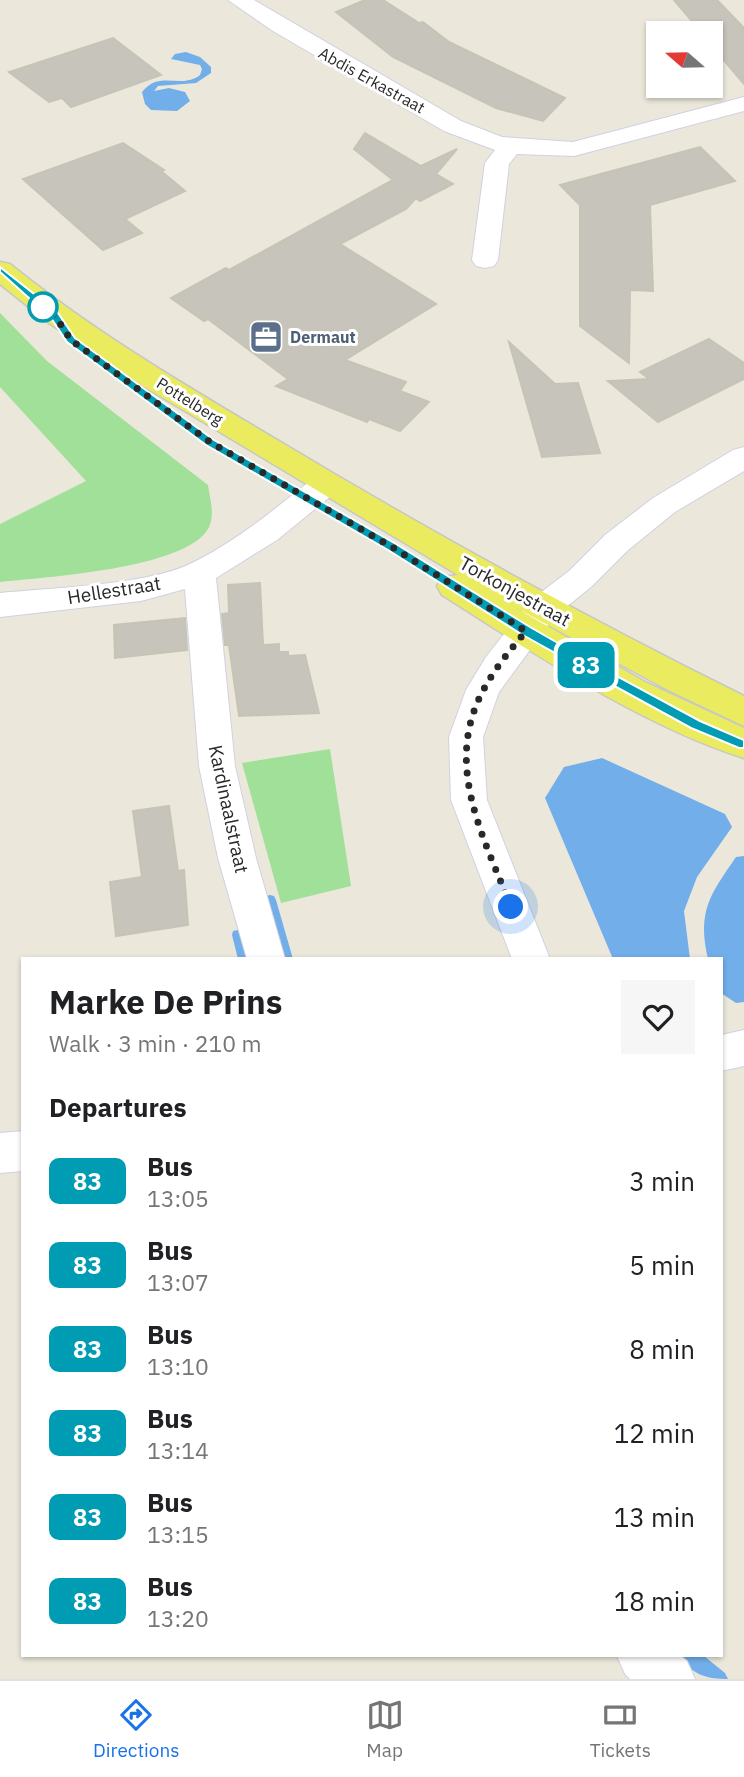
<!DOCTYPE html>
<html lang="en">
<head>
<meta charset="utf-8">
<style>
	body { margin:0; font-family:"IBM Plex Sans",sans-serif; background:#f6f6f6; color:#202124; height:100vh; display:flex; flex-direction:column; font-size:26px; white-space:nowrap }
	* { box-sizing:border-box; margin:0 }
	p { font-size:23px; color:#757577 }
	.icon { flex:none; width:38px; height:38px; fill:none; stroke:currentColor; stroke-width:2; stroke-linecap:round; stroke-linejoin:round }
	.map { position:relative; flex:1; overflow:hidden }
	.details { position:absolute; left:21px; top:957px; width:702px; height:700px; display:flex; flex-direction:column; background:#fff; border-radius:0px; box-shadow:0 2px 5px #0004 }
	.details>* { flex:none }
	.badge { padding:0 14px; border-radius:10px; font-size:24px; line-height:46px }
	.needle { width:46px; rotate:290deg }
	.controls { position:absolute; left:646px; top:21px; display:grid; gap:14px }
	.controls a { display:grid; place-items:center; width:77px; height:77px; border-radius:0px; background:#fff; box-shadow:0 2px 5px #0004; font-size:35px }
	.you { position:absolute; width:35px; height:35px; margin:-18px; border:5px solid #fff; border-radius:50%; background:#1a73e8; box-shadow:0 0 0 10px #1a73e833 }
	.map>.badge { position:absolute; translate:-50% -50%; box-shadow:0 0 0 4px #fff }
	h2 { padding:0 28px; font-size:26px; line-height:63px }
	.round { display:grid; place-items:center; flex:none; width:74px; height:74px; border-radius:0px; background:#f6f6f6 }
	.summary { display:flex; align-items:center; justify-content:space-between; height:119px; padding:0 28px }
	h1 { font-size:33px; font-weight:800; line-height:52px }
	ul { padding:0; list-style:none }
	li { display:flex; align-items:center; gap:21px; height:84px; padding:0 28px }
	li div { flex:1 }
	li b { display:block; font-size:26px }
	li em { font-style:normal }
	li .badge { min-width:77px; font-weight:700; text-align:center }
	.tab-bar { display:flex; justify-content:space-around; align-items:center; height:98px; border-top:2px solid #e0e0e0; background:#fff; font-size:19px; color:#757577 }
	.tab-bar a { display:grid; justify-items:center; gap:4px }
	.tab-bar .on { color:#1a73e8 }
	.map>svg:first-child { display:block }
	.green { fill:#a1e099 }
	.water { fill:#71aeea }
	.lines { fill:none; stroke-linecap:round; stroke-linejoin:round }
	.stream { fill:#71aeea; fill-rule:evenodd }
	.building { fill:#c6c4bb; stroke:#c6c4b5; stroke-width:2 }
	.minor-casing { stroke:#d1d0e1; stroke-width:2 }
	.primary-casing { stroke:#c7c7c7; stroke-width:3 }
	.minor { fill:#fff; fill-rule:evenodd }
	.primary { fill:#ebeb5f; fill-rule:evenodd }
	.line { fill:#009cb4; stroke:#fff; stroke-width:2 }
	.walk { stroke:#292929; stroke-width:7; stroke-dasharray:0 12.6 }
	.stop-dot { fill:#fff; stroke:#009cb4; stroke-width:3.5 }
	.labels { text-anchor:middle; stroke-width:6; stroke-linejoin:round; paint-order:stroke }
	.far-street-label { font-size:16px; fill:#292929; stroke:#fff }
	.far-service-label { font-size:16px; font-weight:bold; fill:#4e5e75; stroke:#fff; text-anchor:start }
	.street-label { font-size:19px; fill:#292929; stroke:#fff }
</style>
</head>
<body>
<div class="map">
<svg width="744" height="1679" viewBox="0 0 744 1679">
	<rect width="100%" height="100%" fill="#ebe8db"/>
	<!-- green -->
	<g class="green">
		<path d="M0,313l47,48 161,124c2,14 7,29 1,42 -20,42 -165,50 -209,55v-58l86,-43 -86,-94z"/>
		<polygon points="330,749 351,886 281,903 242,763"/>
	</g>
	<!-- water -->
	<g class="water">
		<path d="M186,52l14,5 11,10v6l-15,10 -38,3 -4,5 15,-3 16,4 5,9 -13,10 -26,-1 -6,-6 -3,-12c18,-23 39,-2 58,-17l2,-6 -2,-4 -29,-6 4,-5z"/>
		<polygon points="602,758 725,814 732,827 697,877 684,911 690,959 613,959 545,798 564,767"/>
		<path d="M744,856v146l-8,1 -15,-10v-34h-13c-11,-48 2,-64 28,-102z"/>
	</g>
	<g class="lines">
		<!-- stream -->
		<g class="stream">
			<polygon points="270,895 274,896 276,900 293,959 281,959 264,900 266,896"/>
			<polygon points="238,930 243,931 250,959 238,959 232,935 233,931"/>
			<path d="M682,1656h22l21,17 3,6c-19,0 -37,-3 -46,-23z"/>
		</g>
	</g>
	<!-- building -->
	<g class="building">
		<polygon points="365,0 383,0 419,23 423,22 449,42 565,98 543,121 496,108 393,57 336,12"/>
		<polygon points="674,0 717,0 744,28 744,84 710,44 710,33 702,33"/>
		<polygon points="113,38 161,75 71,107 62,98 49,102 9,72"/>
		<polygon points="365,133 421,166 457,149 436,174 453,184 420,201 416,198 406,209 340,244 436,304 345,360 406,382 400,391 429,402 400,431 369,419 367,422 276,386 288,379 208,319 204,321 171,298 226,268 229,270 393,180 354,149"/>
		<polygon points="123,143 164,170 161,171 185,191 125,219 142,233 103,250 23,179"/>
		<polygon points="700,147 735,181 650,205 653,291 630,290 629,363 580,326 580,205 560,185"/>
		<polygon points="709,339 744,363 744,379 658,422 608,381 649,379 640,372"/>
		<polygon points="509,342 555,384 578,383 600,453 542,457"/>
		<polygon points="260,583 263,645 279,644 279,652 288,652 288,656 305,655 319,713 239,716 229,645 225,645 222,614 229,613 228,585"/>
		<polygon points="185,618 187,650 115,658 114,625"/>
		<polygon points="169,806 178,871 184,870 188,925 116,936 110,882 142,877 133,811"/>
	</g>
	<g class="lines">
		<defs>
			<g id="minor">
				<polygon points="228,0 254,0 461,121 502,137 573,142 744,97 744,111 574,156 517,154 509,164 498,260 494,266 485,268 476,266 472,260 485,163 495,150 444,131 273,31"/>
				<polygon points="744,447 744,471 675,512 627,551 591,587 555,616 499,692 483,737 487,800 550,959 512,959 451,800 449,737 466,690 486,657 531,600 569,571 605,535 653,498 733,450"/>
				<path d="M326,474l11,3 4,7 -4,7 -60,49 -61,38 19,188 21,92 29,101h-38l-29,-101 -19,-92 -14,-177 -44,12 -141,16v-24c50,-5 149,-8 192,-30 45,-22 84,-55 123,-86z"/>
				<polygon points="744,1030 744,1066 721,1071 721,1035"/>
				<polygon points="23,1131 23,1171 0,1173 0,1133"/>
				<polygon points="617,1656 681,1656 687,1661 695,1679 630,1679 625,1674"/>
			</g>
			<path id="primary" d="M0,262l10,2c85,69 180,124 274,180 150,90 303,174 460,252v30l-76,-36 -159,-86 136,78 99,46v30c-104,-33 -210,-105 -302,-163l-5,-9 5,-9 16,-2 -315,-189 -94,-63 -49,-39z"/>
		</defs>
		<!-- minor casing -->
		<use href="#minor" class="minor-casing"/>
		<!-- primary casing -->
		<use href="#primary" class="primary-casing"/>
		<!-- minor -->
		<use href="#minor" class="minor"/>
		<!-- primary -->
		<use href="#primary" class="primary"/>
	</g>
	<!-- line -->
	<polygon class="line" points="0,267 58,313 75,338 214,440 396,544 530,627 596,665 700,721 744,740 744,748 739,748 691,728 587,671 521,634 388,550 206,445 67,342 51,318 0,272"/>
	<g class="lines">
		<!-- walk -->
		<path class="walk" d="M43,307l12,9 16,24 139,102 182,105 134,84c-15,18 -30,36 -41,56 -43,76 -2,148 26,220"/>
	</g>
	<!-- icons -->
	<defs>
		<symbol id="office-square" viewBox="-11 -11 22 22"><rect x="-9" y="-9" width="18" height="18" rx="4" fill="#5c6f8a" stroke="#fff"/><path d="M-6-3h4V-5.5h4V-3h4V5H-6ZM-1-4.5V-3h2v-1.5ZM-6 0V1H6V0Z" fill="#fff"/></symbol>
	</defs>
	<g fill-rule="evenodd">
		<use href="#office-square" x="247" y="318" width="38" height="38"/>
	</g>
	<!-- markers -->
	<circle class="stop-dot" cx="43" cy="307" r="14"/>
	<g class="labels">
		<!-- far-street labels -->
		<g class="far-street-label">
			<text transform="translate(372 80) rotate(29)" y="6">Abdis Erkastraat</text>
			<text transform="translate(190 401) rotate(32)" y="6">Pottelberg</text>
		</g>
		<!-- far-service labels -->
		<g class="far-service-label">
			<text x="290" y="343">Dermaut</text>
		</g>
		<!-- street labels -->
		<g class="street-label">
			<text transform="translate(114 590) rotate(-9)" y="7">Hellestraat</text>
			<text transform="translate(515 591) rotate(29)" y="7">Torkonjestraat</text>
			<text transform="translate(229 809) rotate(78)" y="7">Kardinaalstraat</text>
		</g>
	</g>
</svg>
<div class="controls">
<a><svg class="needle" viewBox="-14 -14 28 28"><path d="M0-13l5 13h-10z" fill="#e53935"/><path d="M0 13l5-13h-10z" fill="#757577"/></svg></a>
</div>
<div class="you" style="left:511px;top:907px"></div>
<b class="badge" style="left:586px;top:665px;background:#009cb4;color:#fff">83</b>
<section class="details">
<div class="summary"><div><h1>Marke De Prins</h1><p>Walk · 3 min · 210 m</p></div><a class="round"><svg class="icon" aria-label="heart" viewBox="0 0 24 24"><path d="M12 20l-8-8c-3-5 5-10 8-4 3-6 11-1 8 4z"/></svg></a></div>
<h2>Departures</h2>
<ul>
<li><span class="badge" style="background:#009cb4;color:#fff">83</span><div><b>Bus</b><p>13:05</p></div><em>3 min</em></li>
<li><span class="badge" style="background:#009cb4;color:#fff">83</span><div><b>Bus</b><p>13:07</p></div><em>5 min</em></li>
<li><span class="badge" style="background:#009cb4;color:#fff">83</span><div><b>Bus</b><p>13:10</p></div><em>8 min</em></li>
<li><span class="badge" style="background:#009cb4;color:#fff">83</span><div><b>Bus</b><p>13:14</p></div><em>12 min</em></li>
<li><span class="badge" style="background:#009cb4;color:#fff">83</span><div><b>Bus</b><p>13:15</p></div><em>13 min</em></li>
<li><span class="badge" style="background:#009cb4;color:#fff">83</span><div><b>Bus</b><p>13:20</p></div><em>18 min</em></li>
</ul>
</section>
</div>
<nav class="tab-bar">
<a class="on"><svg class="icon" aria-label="directions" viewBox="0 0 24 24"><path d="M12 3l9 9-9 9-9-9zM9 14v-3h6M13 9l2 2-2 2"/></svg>Directions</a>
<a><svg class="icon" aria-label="map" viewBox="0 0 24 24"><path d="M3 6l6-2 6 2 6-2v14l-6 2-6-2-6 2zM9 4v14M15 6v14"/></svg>Map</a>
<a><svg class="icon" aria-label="tickets" viewBox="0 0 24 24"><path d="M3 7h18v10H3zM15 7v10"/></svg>Tickets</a>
</nav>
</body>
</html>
